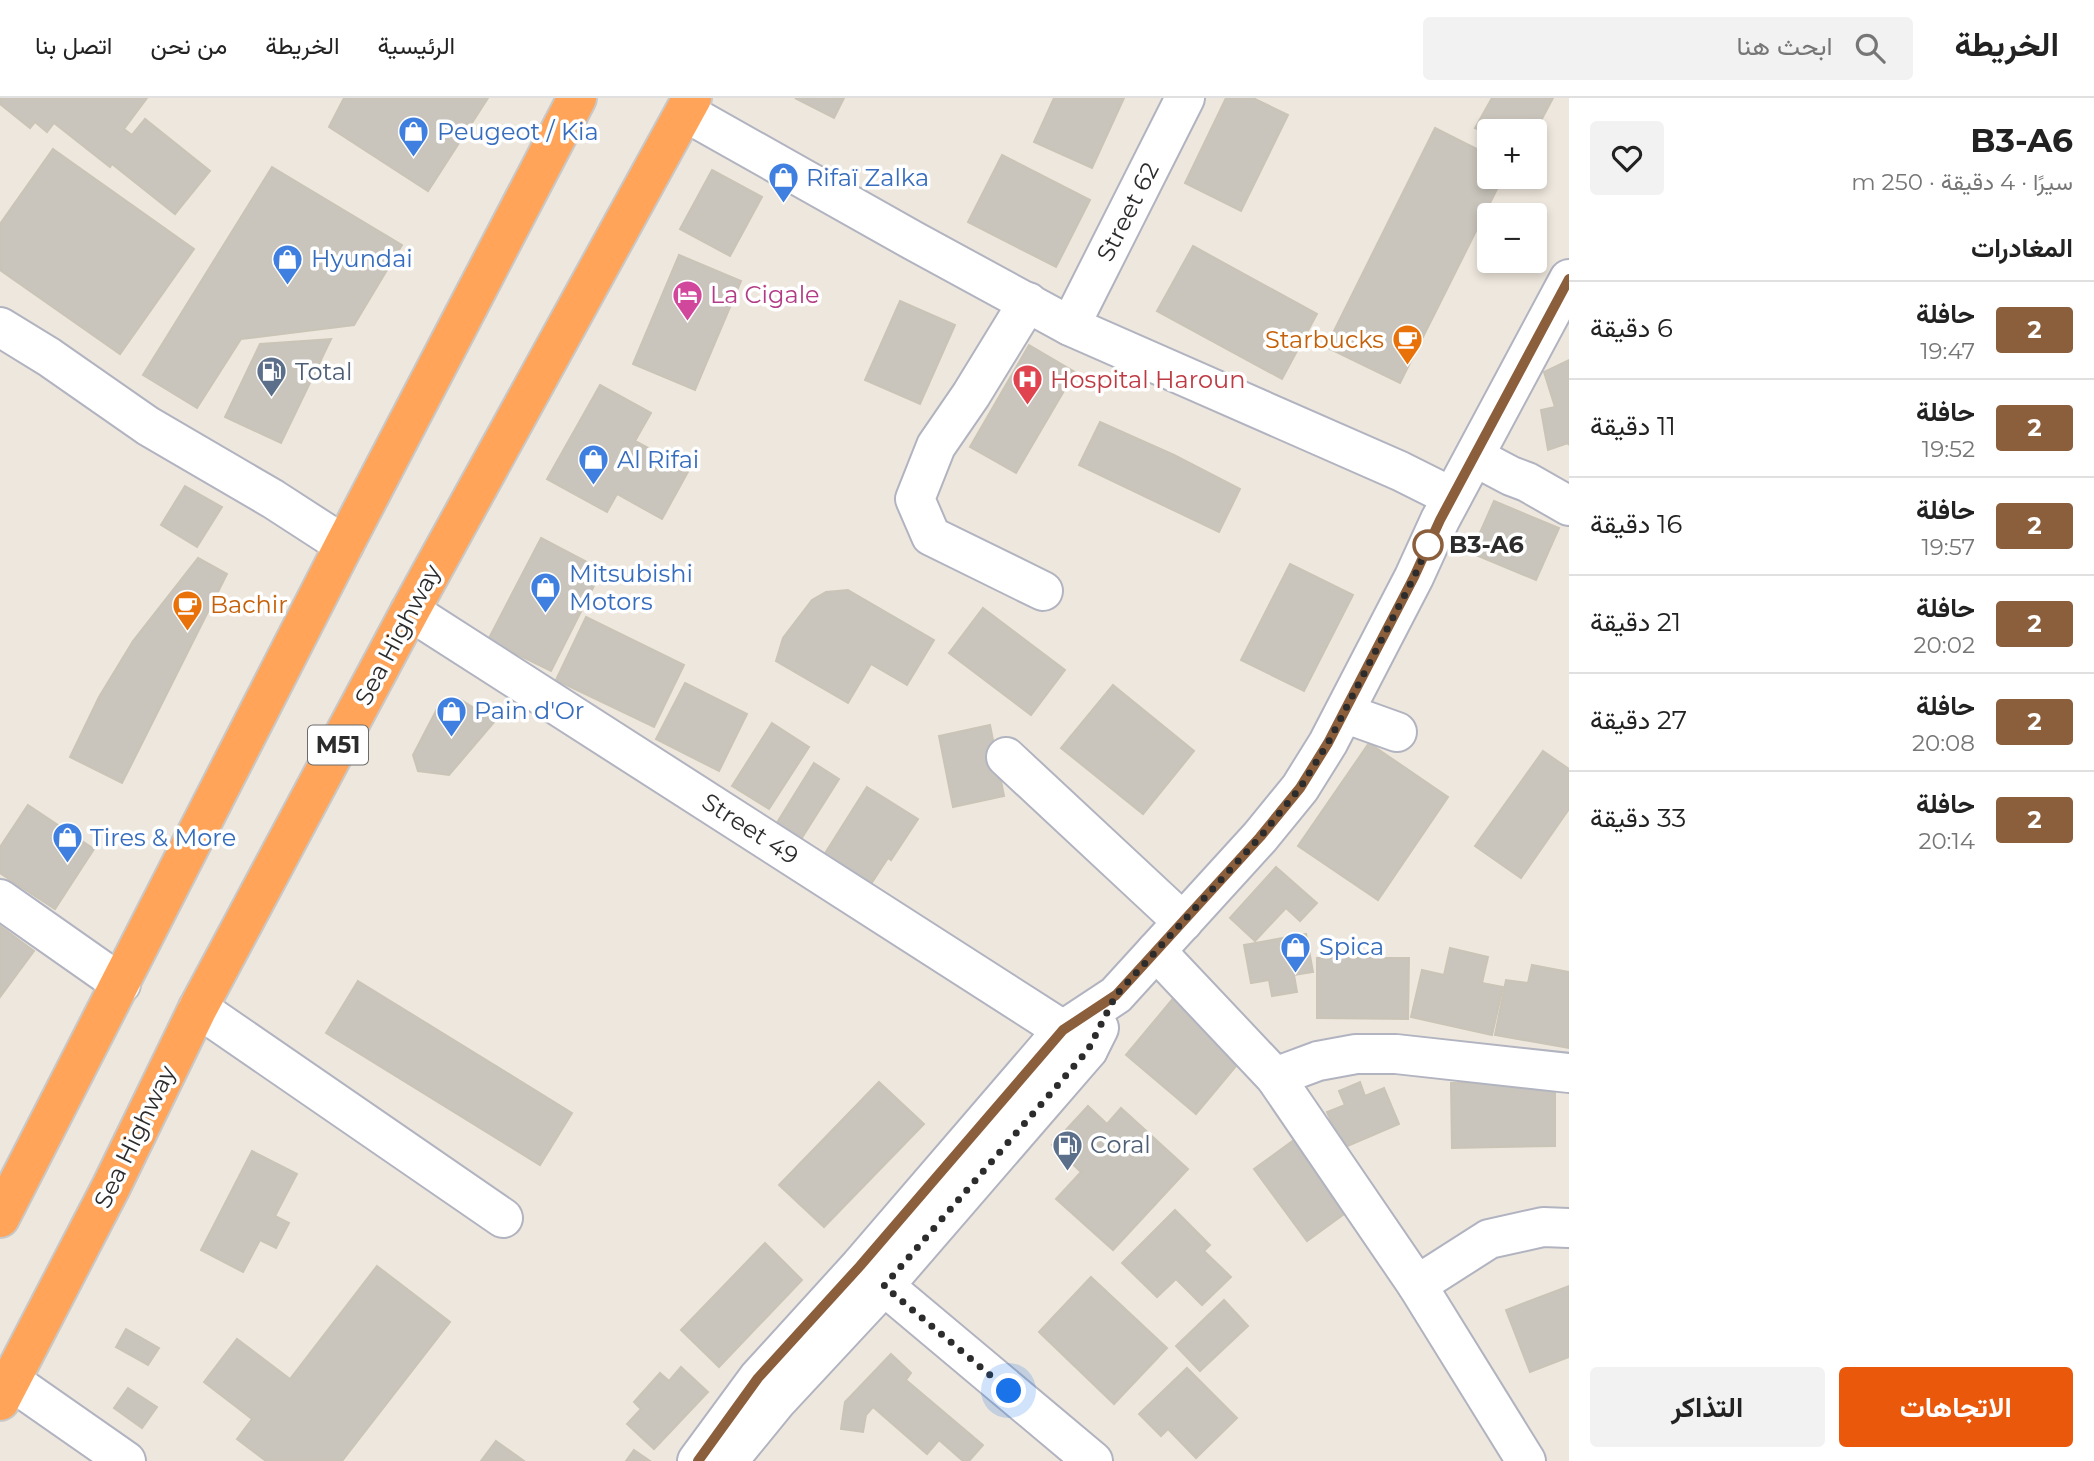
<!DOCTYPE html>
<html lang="ar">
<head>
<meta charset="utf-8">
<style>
	body { margin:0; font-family:Montserrat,Vazirmatn,sans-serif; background:#f2f2f2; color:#222; direction:rtl; height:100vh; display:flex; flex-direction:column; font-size:26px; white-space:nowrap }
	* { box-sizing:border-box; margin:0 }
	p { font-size:23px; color:#767676 }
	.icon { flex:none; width:38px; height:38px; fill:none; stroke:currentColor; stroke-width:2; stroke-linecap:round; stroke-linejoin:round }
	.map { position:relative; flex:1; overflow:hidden; direction:ltr }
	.side { display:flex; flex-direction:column; background:#fff; width:525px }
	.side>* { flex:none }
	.badge { padding:0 14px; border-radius:5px; font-size:24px; line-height:46px }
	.fabs { position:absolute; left:1477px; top:21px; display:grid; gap:14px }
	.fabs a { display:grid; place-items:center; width:70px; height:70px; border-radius:7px; background:#fff; box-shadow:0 4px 10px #0003; font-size:35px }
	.you { position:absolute; width:35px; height:35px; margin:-18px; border:5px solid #fff; border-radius:50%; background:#1a73e8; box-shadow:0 0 0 10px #1a73e833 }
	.map>.badge { position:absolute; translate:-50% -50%; box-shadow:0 0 0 4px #fff }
	h2 { padding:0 21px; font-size:26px; line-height:63px }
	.round { display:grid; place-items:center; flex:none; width:74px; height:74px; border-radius:7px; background:#f2f2f2 }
	.summary { display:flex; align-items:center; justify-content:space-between; height:119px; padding:0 21px }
	h1 { font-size:33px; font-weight:700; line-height:52px }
	.action { display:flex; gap:14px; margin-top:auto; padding:14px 21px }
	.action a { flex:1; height:80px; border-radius:7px; background:#ea580c; color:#fff; font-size:28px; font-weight:700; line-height:80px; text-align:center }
	.action a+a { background:#f2f2f2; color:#222 }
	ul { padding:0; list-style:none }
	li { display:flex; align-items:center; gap:21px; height:98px; padding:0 21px; border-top:2px solid #e0e0e0 }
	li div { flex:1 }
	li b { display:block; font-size:26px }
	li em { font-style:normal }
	li .badge { min-width:77px; font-weight:700; text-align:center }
	header { display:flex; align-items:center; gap:42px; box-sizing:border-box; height:98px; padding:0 35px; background:#fff; border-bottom:2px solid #e0e0e0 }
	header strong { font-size:33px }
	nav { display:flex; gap:38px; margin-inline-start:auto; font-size:24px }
	.search { width:490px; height:63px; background:#f2f2f2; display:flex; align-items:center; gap:18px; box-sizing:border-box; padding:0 24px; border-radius:7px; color:#767676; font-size:26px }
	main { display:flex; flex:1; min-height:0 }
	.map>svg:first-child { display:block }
	.building { fill:#c9c5bc; stroke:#cac4b7; stroke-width:2 }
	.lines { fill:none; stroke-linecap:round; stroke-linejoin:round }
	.minor-casing { stroke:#b1b4c0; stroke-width:42 }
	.highway-casing { stroke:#c8c8c8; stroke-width:42 }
	.minor { stroke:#fff; stroke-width:38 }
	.highway { stroke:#ffa458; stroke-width:38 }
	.line-casing { stroke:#fff; stroke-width:16 }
	.line { stroke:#8b5e3c; stroke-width:10 }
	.walk { stroke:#2c2c2c; stroke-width:7; stroke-dasharray:0 12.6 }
	.stop-dot { fill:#fff; stroke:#8b5e3c; stroke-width:3.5 }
	.labels { text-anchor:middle; stroke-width:7; stroke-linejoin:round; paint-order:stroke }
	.shield { fill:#fff; stroke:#6b6b6b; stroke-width:2 }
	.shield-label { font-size:23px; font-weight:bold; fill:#2c2c2c }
	.shop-label { font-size:24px; fill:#366cbe; stroke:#fff; text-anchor:start }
	.street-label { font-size:24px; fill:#2c2c2c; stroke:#fff }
	.hotel-label { font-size:24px; fill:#b23c85; stroke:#fff; text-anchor:start }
	.food-label { font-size:24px; fill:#c56008; stroke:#fff; text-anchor:end }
	.service-label { font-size:24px; fill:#4e5e75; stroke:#fff; text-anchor:start }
	.health-label { font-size:24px; fill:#be3a42; stroke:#fff; text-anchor:start }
	.stop-label { font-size:24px; font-weight:bold; fill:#2c2c2c; stroke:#fff; text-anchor:start }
</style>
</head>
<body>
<header>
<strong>الخريطة</strong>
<div class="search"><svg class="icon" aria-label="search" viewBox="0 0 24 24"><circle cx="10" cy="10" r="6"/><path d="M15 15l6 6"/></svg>ابحث هنا</div>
<nav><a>الرئيسية</a><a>الخريطة</a><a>من نحن</a><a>اتصل بنا</a></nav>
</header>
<main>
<section class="side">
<div class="summary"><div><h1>B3-A6</h1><p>سيرًا · 4 دقيقة · 250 m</p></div><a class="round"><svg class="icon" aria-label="heart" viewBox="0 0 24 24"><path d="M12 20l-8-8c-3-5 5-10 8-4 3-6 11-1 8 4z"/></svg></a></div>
<h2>المغادرات</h2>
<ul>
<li><span class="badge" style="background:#8b5e3c;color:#fff">2</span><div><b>حافلة</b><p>19:47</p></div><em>6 دقيقة</em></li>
<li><span class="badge" style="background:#8b5e3c;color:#fff">2</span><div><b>حافلة</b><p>19:52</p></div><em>11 دقيقة</em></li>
<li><span class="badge" style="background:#8b5e3c;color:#fff">2</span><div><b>حافلة</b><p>19:57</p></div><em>16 دقيقة</em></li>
<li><span class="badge" style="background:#8b5e3c;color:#fff">2</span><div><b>حافلة</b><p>20:02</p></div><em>21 دقيقة</em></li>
<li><span class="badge" style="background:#8b5e3c;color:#fff">2</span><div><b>حافلة</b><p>20:08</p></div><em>27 دقيقة</em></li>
<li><span class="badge" style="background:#8b5e3c;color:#fff">2</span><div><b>حافلة</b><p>20:14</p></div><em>33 دقيقة</em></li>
</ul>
<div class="action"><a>الاتجاهات</a><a>التذاكر</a></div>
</section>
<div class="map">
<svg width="1569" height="1363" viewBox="0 0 1569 1363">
	<rect width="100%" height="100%" fill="#eee7dd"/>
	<!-- building -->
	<g class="building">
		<polygon points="0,0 147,0 124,31 132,37 145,21 210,73 175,116 112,66 110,69 54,25 47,34 35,24 30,30 0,6"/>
		<polygon points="344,0 488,0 428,93 329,29"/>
		<polygon points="795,0 844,0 834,20"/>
		<polygon points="1054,0 1124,0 1092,70 1034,44"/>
		<polygon points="1226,0 1253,0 1288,17 1241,113 1185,85"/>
		<polygon points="1492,0 1553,0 1535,34 1489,33 1489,37 1475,30"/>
		<polygon points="1435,30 1489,57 1489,79 1503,79 1400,285 1326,249"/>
		<polygon points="53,51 194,151 120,256 0,172 0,126"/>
		<polygon points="1002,57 1090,102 1056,169 968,124"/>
		<polygon points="272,69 402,147 354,227 241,241 197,310 143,277"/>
		<polygon points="712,72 762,99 730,158 680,131"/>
		<polygon points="1193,148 1317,216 1282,281 1157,213"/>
		<polygon points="679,157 741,183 695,292 633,266"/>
		<polygon points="900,203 955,227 920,306 865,282"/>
		<polygon points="331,241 281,345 225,319 260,246"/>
		<polygon points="1029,247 1075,274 1016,375 970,349"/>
		<polygon points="1569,262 1569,347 1568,345 1548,352 1541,312 1555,309 1544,274"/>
		<polygon points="600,287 651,315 635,343 689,372 662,421 617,396 607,414 547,381"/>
		<polygon points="1100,324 1174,357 1240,391 1219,434 1079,367"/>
		<polygon points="185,388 222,409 197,449 161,427"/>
		<polygon points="1494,403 1559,430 1536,482 1471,455"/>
		<polygon points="541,440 602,472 551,573 488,542"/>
		<polygon points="198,460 227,476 122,685 70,659 99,599 133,543"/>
		<polygon points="1290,466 1353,497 1304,593 1241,562"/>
		<polygon points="848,492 934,542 907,587 871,566 848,605 776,563 783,540 812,502 826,494"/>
		<polygon points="983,510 1065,572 1031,617 949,555"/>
		<polygon points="586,519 684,567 654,629 556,582"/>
		<polygon points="685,585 747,616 719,673 656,641"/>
		<polygon points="1113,587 1194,653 1143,716 1061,650"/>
		<polygon points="458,600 495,623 449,677 418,673 413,657 440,605"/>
		<polygon points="772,625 809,649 769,711 732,688"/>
		<polygon points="990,627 1004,698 953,709 939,638"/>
		<polygon points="1369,645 1448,699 1378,802 1298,748"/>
		<polygon points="1543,653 1569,671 1569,711 1521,780 1475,748"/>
		<polygon points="814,665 839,681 800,743 775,728"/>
		<polygon points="867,689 918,721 891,762 888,760 871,786 824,757"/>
		<polygon points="28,707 94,751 55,811 0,775 0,749"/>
		<polygon points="1276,769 1317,805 1300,823 1286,810 1255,843 1230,820"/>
		<polygon points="0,828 34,853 0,899"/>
		<polygon points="1306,836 1313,874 1294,877 1297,894 1272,898 1269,882 1251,885 1244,847"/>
		<polygon points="1450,850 1488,859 1482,885 1503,889 1492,937 1411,919 1422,872 1444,877"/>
		<polygon points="1317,860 1409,860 1408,921 1317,920"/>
		<polygon points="1532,867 1569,874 1569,950 1495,937 1506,882 1528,885"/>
		<polygon points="358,883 572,1015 540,1067 326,935"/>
		<polygon points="1176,897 1247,955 1196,1016 1126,957"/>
		<polygon points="879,984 924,1026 824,1129 779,1087"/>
		<polygon points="1360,984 1365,998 1384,990 1399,1026 1343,1050 1327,1014 1345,1007 1339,993"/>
		<polygon points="1555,984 1555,1048 1452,1050 1451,985"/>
		<polygon points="1088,1008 1107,1026 1121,1010 1188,1071 1113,1152 1056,1101 1081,1074 1052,1047"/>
		<polygon points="1298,1039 1351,1111 1307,1143 1254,1071"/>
		<polygon points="252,1053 297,1076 275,1118 289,1125 276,1150 260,1142 243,1174 201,1152"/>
		<polygon points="1175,1112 1210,1147 1204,1153 1231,1179 1202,1207 1176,1181 1157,1199 1122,1165"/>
		<polygon points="765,1145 802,1182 719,1269 681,1232"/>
		<polygon points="377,1168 450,1224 342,1363 266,1363 237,1341 252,1321 204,1284 237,1241 290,1281"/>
		<polygon points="1091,1179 1167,1250 1114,1306 1039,1234"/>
		<polygon points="1569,1188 1569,1259 1530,1274 1506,1212"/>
		<polygon points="1224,1202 1248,1228 1200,1273 1176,1248"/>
		<polygon points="126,1231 159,1250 148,1267 116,1249"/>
		<polygon points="891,1256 911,1275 906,1282 983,1347 969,1363 963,1363 939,1342 927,1356 873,1309 866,1317 863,1334 841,1331 845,1304"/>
		<polygon points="681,1269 708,1294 654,1351 627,1326 641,1311 634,1304 660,1275 669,1283"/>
		<polygon points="1187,1270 1237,1320 1196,1360 1168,1331 1161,1338 1139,1316"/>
		<polygon points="128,1290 157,1309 142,1330 114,1310"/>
		<polygon points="496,1343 524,1363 481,1363"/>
		<polygon points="634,1352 650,1363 626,1363"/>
	</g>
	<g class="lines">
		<defs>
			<g id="minor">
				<polyline points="685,14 914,143 1070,228 1400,373 1452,399"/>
				<polyline points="1028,204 971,297 936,348 915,401 931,438 1043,493"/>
				<polyline points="1070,228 1185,0"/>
				<polyline points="0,229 49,259 148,328 273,401 344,447"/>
				<polyline points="1475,359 1511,378 1527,384 1569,408"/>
				<polyline points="410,513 1063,932 1088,952"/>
				<polyline points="1344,615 1397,634"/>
				<polyline points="1006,659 1183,824"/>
				<polyline points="0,801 121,886"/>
				<polyline points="1156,853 1275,979 1417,1187 1526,1363"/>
				<polyline points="198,910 503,1120"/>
				<polyline points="1275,979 1318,963 1356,956 1396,956 1569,975"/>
				<polyline points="864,1171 1093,1363"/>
				<polyline points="1417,1187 1489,1141 1543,1129 1569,1130"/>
				<polyline points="10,1282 126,1363"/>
				<polyline points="697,1363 758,1280 860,1168 1063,932 1116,897 1260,739 1300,690 1328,645 1414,479 1440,422 1569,181"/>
				<polyline points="728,1363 777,1303 884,1188 1088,952 1099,930"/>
			</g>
			<g id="highway">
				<polyline points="0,1120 344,447 577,0"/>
				<polyline points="0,1303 111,1089 198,910 410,513 692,0"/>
			</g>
		</defs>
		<!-- minor casing -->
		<use href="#minor" class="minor-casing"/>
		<!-- highway casing -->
		<use href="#highway" class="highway-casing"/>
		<!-- minor -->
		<use href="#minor" class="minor"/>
		<!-- highway -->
		<use href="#highway" class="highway"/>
	</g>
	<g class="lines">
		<defs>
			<polyline id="line" points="698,1363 758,1280 860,1168 1063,932 1116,897 1260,739 1300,690 1328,645 1414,479 1440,422 1569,181"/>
		</defs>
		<!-- line casing -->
		<use href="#line" class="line-casing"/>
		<!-- line -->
		<use href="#line" class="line"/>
		<!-- walk -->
		<polyline class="walk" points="1009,1293 884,1188 1088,952 1116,897 1260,739 1300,690 1328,645 1414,479 1431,441 1428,447"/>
	</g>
	<!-- icons -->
	<defs>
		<symbol id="shop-pin" viewBox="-11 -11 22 30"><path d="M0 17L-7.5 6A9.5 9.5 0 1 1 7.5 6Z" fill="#3f7fe0" stroke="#fff"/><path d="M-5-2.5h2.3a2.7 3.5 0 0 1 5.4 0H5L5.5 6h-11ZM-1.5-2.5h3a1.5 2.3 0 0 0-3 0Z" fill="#fff"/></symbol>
		<symbol id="hotel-pin" viewBox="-11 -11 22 30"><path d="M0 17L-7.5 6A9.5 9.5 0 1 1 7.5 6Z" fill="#d1479c" stroke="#fff"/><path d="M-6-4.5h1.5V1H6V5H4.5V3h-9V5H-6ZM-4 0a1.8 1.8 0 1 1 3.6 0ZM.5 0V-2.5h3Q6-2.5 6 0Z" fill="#fff"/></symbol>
		<symbol id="cafe-pin" viewBox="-11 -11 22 30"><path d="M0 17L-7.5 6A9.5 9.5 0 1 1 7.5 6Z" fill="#e8710a" stroke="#fff"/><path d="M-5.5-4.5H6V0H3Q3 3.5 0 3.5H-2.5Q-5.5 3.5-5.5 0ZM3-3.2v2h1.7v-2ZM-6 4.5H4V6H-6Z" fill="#fff"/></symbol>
		<symbol id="fuel-pin" viewBox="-11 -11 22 30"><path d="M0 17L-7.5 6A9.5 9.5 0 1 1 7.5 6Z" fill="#5c6f8a" stroke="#fff"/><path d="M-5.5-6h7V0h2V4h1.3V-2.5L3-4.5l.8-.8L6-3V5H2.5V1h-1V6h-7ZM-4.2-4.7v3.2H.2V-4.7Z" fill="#fff"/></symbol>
		<symbol id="hospital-pin" viewBox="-11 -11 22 30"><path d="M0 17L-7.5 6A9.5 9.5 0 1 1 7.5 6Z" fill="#e0444e" stroke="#fff"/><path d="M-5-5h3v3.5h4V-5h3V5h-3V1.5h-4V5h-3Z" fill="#fff"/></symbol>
	</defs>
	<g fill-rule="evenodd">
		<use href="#shop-pin" x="396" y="16" width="35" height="47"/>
		<use href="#shop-pin" x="766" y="62" width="35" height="47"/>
		<use href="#shop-pin" x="270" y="144" width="35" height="47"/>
		<use href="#hotel-pin" x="670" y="180" width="35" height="47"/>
		<use href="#cafe-pin" x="1390" y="224" width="35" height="47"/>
		<use href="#fuel-pin" x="254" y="256" width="35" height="47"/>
		<use href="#hospital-pin" x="1010" y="264" width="35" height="47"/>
		<use href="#shop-pin" x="576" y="344" width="35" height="47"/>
		<use href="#shop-pin" x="528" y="472" width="35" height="47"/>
		<use href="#cafe-pin" x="170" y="490" width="35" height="47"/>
		<use href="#shop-pin" x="434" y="596" width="35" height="47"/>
		<use href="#shop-pin" x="50" y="722" width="35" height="47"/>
		<use href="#shop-pin" x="1278" y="832" width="35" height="47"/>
		<use href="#fuel-pin" x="1050" y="1030" width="35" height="47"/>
	</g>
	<!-- markers -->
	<circle class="stop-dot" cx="1428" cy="447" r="14"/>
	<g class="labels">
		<!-- shield labels -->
		<rect class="shield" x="308" y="627.5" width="60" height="39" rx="5"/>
		<g class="shield-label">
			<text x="338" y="655">M51</text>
		</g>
		<!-- shop labels -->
		<g class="shop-label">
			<text x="437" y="42">Peugeot / Kia</text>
			<text x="806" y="88">Rifaï Zalka</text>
			<text x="311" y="169">Hyundai</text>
			<text x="617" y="370">Al Rifai</text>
			<text x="569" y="484">Mitsubishi<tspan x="569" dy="28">Motors</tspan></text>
			<text x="474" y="621">Pain d'Or</text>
			<text x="90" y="748">Tires &amp; More</text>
			<text x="1319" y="857">Spica</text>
		</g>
		<!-- street labels -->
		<g class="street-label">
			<text transform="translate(1128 114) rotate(-63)" y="8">Street 62</text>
			<text transform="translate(398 537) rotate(-62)" y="8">Sea Highway</text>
			<text transform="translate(750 731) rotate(33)" y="8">Street 49</text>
			<text transform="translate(135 1039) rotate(-64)" y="8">Sea Highway</text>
		</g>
		<!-- hotel labels -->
		<g class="hotel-label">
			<text x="710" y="205">La Cigale</text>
		</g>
		<!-- food labels -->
		<g class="food-label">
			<text x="1384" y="250">Starbucks</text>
			<text x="210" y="515" text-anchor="start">Bachir</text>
		</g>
		<!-- service labels -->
		<g class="service-label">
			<text x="295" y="282">Total</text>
			<text x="1090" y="1055">Coral</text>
		</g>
		<!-- health labels -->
		<g class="health-label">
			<text x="1050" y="290">Hospital Haroun</text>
		</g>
		<!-- stop labels -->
		<g class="stop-label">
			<text x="1449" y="455">B3-A6</text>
		</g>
	</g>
</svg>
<div class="fabs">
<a>+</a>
<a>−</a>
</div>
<div class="you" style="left:1009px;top:1293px"></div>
</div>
</main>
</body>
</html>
